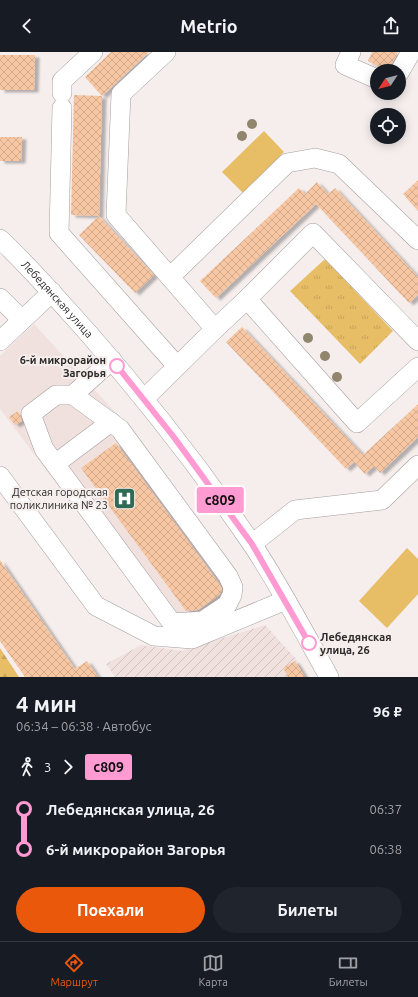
<!DOCTYPE html>
<html lang="ru">
<head>
<meta charset="utf-8">
<style>
	body { margin:0; font-family:Ubuntu,sans-serif; background:#20242c; color:#f1f3f6; height:100vh; display:flex; flex-direction:column; font-size:15px; white-space:nowrap }
	* { box-sizing:border-box; margin:0 }
	p { font-size:13px; color:#9ea1a6 }
	.icon { flex:none; width:22px; height:22px; fill:none; stroke:currentColor; stroke-width:2; stroke-linecap:round; stroke-linejoin:round }
	.map { position:relative; height:625px; overflow:hidden }
	.details { display:flex; flex-direction:column; background:#171b24; flex:1 }
	.details>* { flex:none }
	.badge { padding:0 8px; border-radius:3px; font-size:14px; line-height:26px }
	.needle { width:26px; rotate:234deg }
	.tools { position:absolute; left:370px; top:12px; display:grid; gap:8px }
	.tools a { display:grid; place-items:center; width:36px; height:36px; border-radius:50%; background:#171b24; box-shadow:0 2px 10px #0003; font-size:20px }
	.map>.badge { position:absolute; translate:-50% -50%; box-shadow:0 0 0 2px #fff }
	.legs { display:flex; align-items:center; gap:6px; height:44px; padding:0 16px; font-size:13px }
	.legs p { margin-inline-start:auto }
	.overview { display:flex; align-items:center; justify-content:space-between; height:68px; padding:0 16px }
	h1 { font-size:22px; font-weight:700; line-height:30px }
	.button { display:flex; gap:8px; margin-top:auto; padding:8px 16px }
	.button a { flex:1; height:46px; border-radius:24px; background:#ea580c; color:#fff; font-size:16px; font-weight:700; line-height:46px; text-align:center }
	.button a+a { background:#20242c; color:#f1f3f6 }
	ul { padding:0 16px; list-style:none }
	li { display:flex; align-items:center; gap:14px; height:40px; font-size:15px }
	li i { display:grid; place-items:center; width:6px; height:100%; margin:0 5px; background:currentColor }
	li i::after { content:''; width:10px; height:10px; margin:-5px; border:3px solid; border-radius:50%; background:#171b24 }
	li p { margin-inline-start:auto }
	li:first-child i { background:linear-gradient(#0000 50%,currentColor 0) }
	li:last-child i { background:linear-gradient(currentColor 50%,#0000 0) }
	header { display:flex; justify-content:space-between; align-items:center; height:52px; padding:0 16px; background:#171b24; font-size:18px; font-weight:700 }
	.tab-bar { display:flex; justify-content:space-around; align-items:center; height:56px; border-top:1px solid #363941; background:#171b24; font-size:11px; color:#9ea1a6 }
	.tab-bar a { display:grid; justify-items:center; gap:2px }
	.tab-bar .active { color:#ea580c }
	.map>svg:first-child { display:block }
	.built { fill:#f1e1de }
	.industrial { fill:url(#industrial-furrows) }
	.grass { fill:url(#grass-tufts) }
	.forest { fill:url(#forest-firs) }
	.pitch { fill:#e7be65 }
	.building { fill:url(#building-cross-hatch); filter:url(#shadow) }
	.lines { fill:none; stroke-linecap:round; stroke-linejoin:round }
	.minor-casing { stroke:#a49e9d; stroke-width:20 }
	.minor { stroke:#fff; stroke-width:19 }
	.tree { fill:#91856d }
	.line-1-casing { stroke:#fff; stroke-width:9 }
	.line-1 { stroke:#ff9ad2; stroke-width:6 }
	.stop-1-dot { fill:#fff; stroke:#ff9ad2; stroke-width:2 }
	.labels { text-anchor:middle; stroke-width:4; stroke-linejoin:round; paint-order:stroke }
	.street-label { font-size:11px; fill:#2c2a29; stroke:#f5eeed }
	.stop-label { font-size:11px; font-weight:bold; fill:#2c2a29; stroke:#f5eeed; text-anchor:end }
	.poi-label { font-size:11px; fill:#2c2a29; stroke:#f5eeed; text-anchor:end }
</style>
</head>
<body>
<header><svg class="icon" aria-label="back" viewBox="0 0 24 24"><path d="M15 5l-7 7 7 7"/></svg>Metrio<svg class="icon" aria-label="share" viewBox="0 0 24 24"><path d="M12 15V3M7 8l5-5 5 5M5 13v7h14v-7"/></svg></header>
<div class="map">
<svg width="418" height="625" viewBox="0 0 418 625">
	<defs>
		<pattern id="industrial-furrows" width="10" height="10" patternUnits="userSpaceOnUse"><rect width="10" height="10" fill="#f1e1de"/><path d="M-1 1l2-2M0 10L10 0M9 11l2-2" fill="none" stroke="#cfc1be"/></pattern>
		<pattern id="grass-tufts" width="24" height="20" patternUnits="userSpaceOnUse"><rect width="24" height="20" fill="#e7be65"/><path d="M3 7l-1-3M5 7V3M7 7l1-3M15 17l-1-3M17 17v-4M19 17l1-3" fill="none" stroke="#c6a358"/></pattern>
		<pattern id="forest-firs" width="22" height="20" patternUnits="userSpaceOnUse"><rect width="22" height="20" fill="#e7be65"/><path d="M5 1l3.5 6h-7zM16 11l3.5 6h-7z" fill="#c6a358"/></pattern>
		<pattern id="building-cross-hatch" width="8" height="8" patternUnits="userSpaceOnUse"><rect width="8" height="8" fill="#f7c7a3"/><path d="M0 0l8 8M0 8l8-8" fill="none" stroke="#d4ab8c"/></pattern>
		<filter id="shadow"><feDropShadow dx="4.5" dy="2.5" stdDeviation="1" flood-color="#0004"/></filter>
	</defs>
	<rect width="100%" height="100%" fill="#f5eeed"/>
	<!-- built -->
	<polygon class="built" points="34,272 125,371 239,545 166,577 0,357 0,304"/>
	<!-- industrial -->
	<polygon class="industrial" points="265,573 296,607 306,625 115,625 106,612 141,593 181,599"/>
	<!-- grass -->
	<polygon class="grass" points="325,207 393,279 360,312 290,239"/>
	<!-- forest -->
	<polygon class="forest" points="0,596 19,625 0,625"/>
	<!-- pitch -->
	<g class="pitch">
		<polygon points="264,79 284,100 243,141 222,120"/>
		<polygon points="407,496 418,507 418,542 387,576 359,549"/>
	</g>
	<!-- building -->
	<g class="building">
		<polygon points="111,0 149,0 102,44 85,25"/>
		<polygon points="372,0 398,0 388,19 368,9"/>
		<polygon points="0,3 35,3 34,38 0,38"/>
		<polygon points="74,43 102,44 99,164 71,163"/>
		<polygon points="0,85 22,85 21,109 0,109"/>
		<polygon points="418,128 418,159 403,142"/>
		<polygon points="317,130 328,142 335,136 418,225 418,243 409,251 316,152 216,246 200,229 299,136 305,142"/>
		<polygon points="99,164 154,223 135,241 79,183"/>
		<polygon points="242,275 363,403 418,352 418,385 380,421 374,414 365,422 354,410 346,417 226,290"/>
		<polygon points="18,359 22,369 15,373 9,365"/>
		<polygon points="116,391 218,530 222,537 220,542 198,558 186,559 81,416"/>
		<polygon points="0,508 75,617 87,609 98,625 25,625 0,589"/>
		<polygon points="295,609 305,625 288,625 283,616"/>
	</g>
	<g class="lines">
		<defs>
			<g id="minor">
				<polyline points="351,0 345,13 377,27"/>
				<polyline points="399,21 411,0"/>
				<polyline points="62,41 62,29 93,0"/>
				<polyline points="62,56 59,181 177,314"/>
				<path id="s1" d="M0,187c32,30 60,63 89,95 58,66 113,137 163,210 28,42 52,88 77,133"/>
				<polyline points="170,225 287,111 315,106 339,112 418,188"/>
				<polyline points="0,246 22,268"/>
				<polyline points="247,247 313,181 418,289"/>
				<polyline points="215,277 247,247 357,371 418,315"/>
				<polyline points="0,289 52,240"/>
				<polyline points="73,343 120,377 228,524 233,535 232,543 227,553 203,569 172,571 44,397 31,362 56,343 73,343 112,308"/>
				<polyline points="144,347 215,277 116,163 121,42 166,0"/>
				<polyline points="55,412 111,370"/>
				<polyline points="0,424 96,554 154,584 192,587 286,548"/>
				<polyline points="252,492 295,458 382,448 418,413"/>
			</g>
		</defs>
		<!-- minor casing -->
		<use href="#minor" class="minor-casing"/>
		<!-- minor -->
		<use href="#minor" class="minor"/>
	</g>
	<!-- trees -->
	<g class="tree">
		<circle cx="252" cy="72" r="5"/>
		<circle cx="242" cy="84" r="5"/>
		<circle cx="308" cy="286" r="5"/>
		<circle cx="325" cy="304" r="5"/>
		<circle cx="337" cy="325" r="5"/>
	</g>
	<g class="lines">
		<defs>
			<polyline id="line-1" points="117,314 173,384 252,492 309,591"/>
		</defs>
		<!-- line-1 casing -->
		<use href="#line-1" class="line-1-casing"/>
		<!-- line-1 -->
		<use href="#line-1" class="line-1"/>
	</g>
	<!-- icons -->
	<defs>
		<symbol id="hospital-square" viewBox="-11 -11 22 22"><rect x="-9" y="-9" width="18" height="18" rx="4" fill="#2e6a54" stroke="#f5eeed"/><path d="M-5-5h3v3.5h4V-5h3V5h-3V1.5h-4V5h-3Z" fill="#fff"/></symbol>
	</defs>
	<g fill-rule="evenodd">
		<use href="#hospital-square" x="112" y="434" width="25" height="25"/>
	</g>
	<!-- markers -->
	<g class="stop-1-dot">
		<circle cx="117" cy="314" r="7"/>
		<circle cx="309" cy="591" r="7"/>
	</g>
	<g class="labels">
		<!-- street labels -->
		<g class="street-label">
			<text dy="4" stroke="none"><textPath href="#s1" startOffset="83">Лебедянская улица</textPath></text>
		</g>
		<!-- stop labels -->
		<g class="stop-label">
			<text x="106" y="312">6-й микрорайон<tspan x="106" dy="13">Загорья</tspan></text>
			<text x="320" y="589" text-anchor="start">Лебедянская<tspan x="320" dy="13">улица, 26</tspan></text>
		</g>
		<!-- poi labels -->
		<g class="poi-label">
			<text x="108" y="444">Детская городская<tspan x="108" dy="13">поликлиника № 23</tspan></text>
		</g>
	</g>
</svg>
<div class="tools">
<a><svg class="needle" viewBox="-14 -14 28 28"><path d="M0-13l5 13h-10z" fill="#e53935"/><path d="M0 13l5-13h-10z" fill="#9ea1a6"/></svg></a>
<a><svg class="icon" aria-label="locate" viewBox="0 0 24 24"><circle cx="12" cy="12" r="6"/><path d="M12 2v4M12 18v4M2 12h4M18 12h4"/></svg></a>
</div>
<b class="badge" style="left:220px;top:448px;background:#ff9ad2;color:#111">с809</b>
</div>
<section class="details">
<div class="overview"><div><h1>4 мин</h1><p>06:34 – 06:38 · Автобус</p></div><b>96 ₽</b></div>
<div class="legs"><svg class="icon" aria-label="walk" viewBox="0 0 24 24"><circle cx="13" cy="4" r="2"/><path d="M13 8l-2 6 4 7M11 14l-3 7M7 12l3-4h3l4 4"/></svg>3<svg class="icon" aria-label="forward" viewBox="0 0 24 24"><path d="M9 5l7 7-7 7"/></svg><b class="badge" style="background:#ff9ad2;color:#111">с809</b></div>
<ul>
<li><i style="color:#ff9ad2"></i><b>Лебедянская улица, 26</b><p>06:37</p></li>
<li><i style="color:#ff9ad2"></i><b>6-й микрорайон Загорья</b><p>06:38</p></li>
</ul>
<div class="button"><a>Поехали</a><a>Билеты</a></div>
</section>
<nav class="tab-bar">
<a class="active"><svg class="icon" aria-label="directions" viewBox="0 0 24 24"><path d="M12 3l9 9-9 9-9-9zM9 14v-3h6M13 9l2 2-2 2"/></svg>Маршрут</a>
<a><svg class="icon" aria-label="map" viewBox="0 0 24 24"><path d="M3 6l6-2 6 2 6-2v14l-6 2-6-2-6 2zM9 4v14M15 6v14"/></svg>Карта</a>
<a><svg class="icon" aria-label="tickets" viewBox="0 0 24 24"><path d="M3 7h18v10H3zM15 7v10"/></svg>Билеты</a>
</nav>
</body>
</html>
